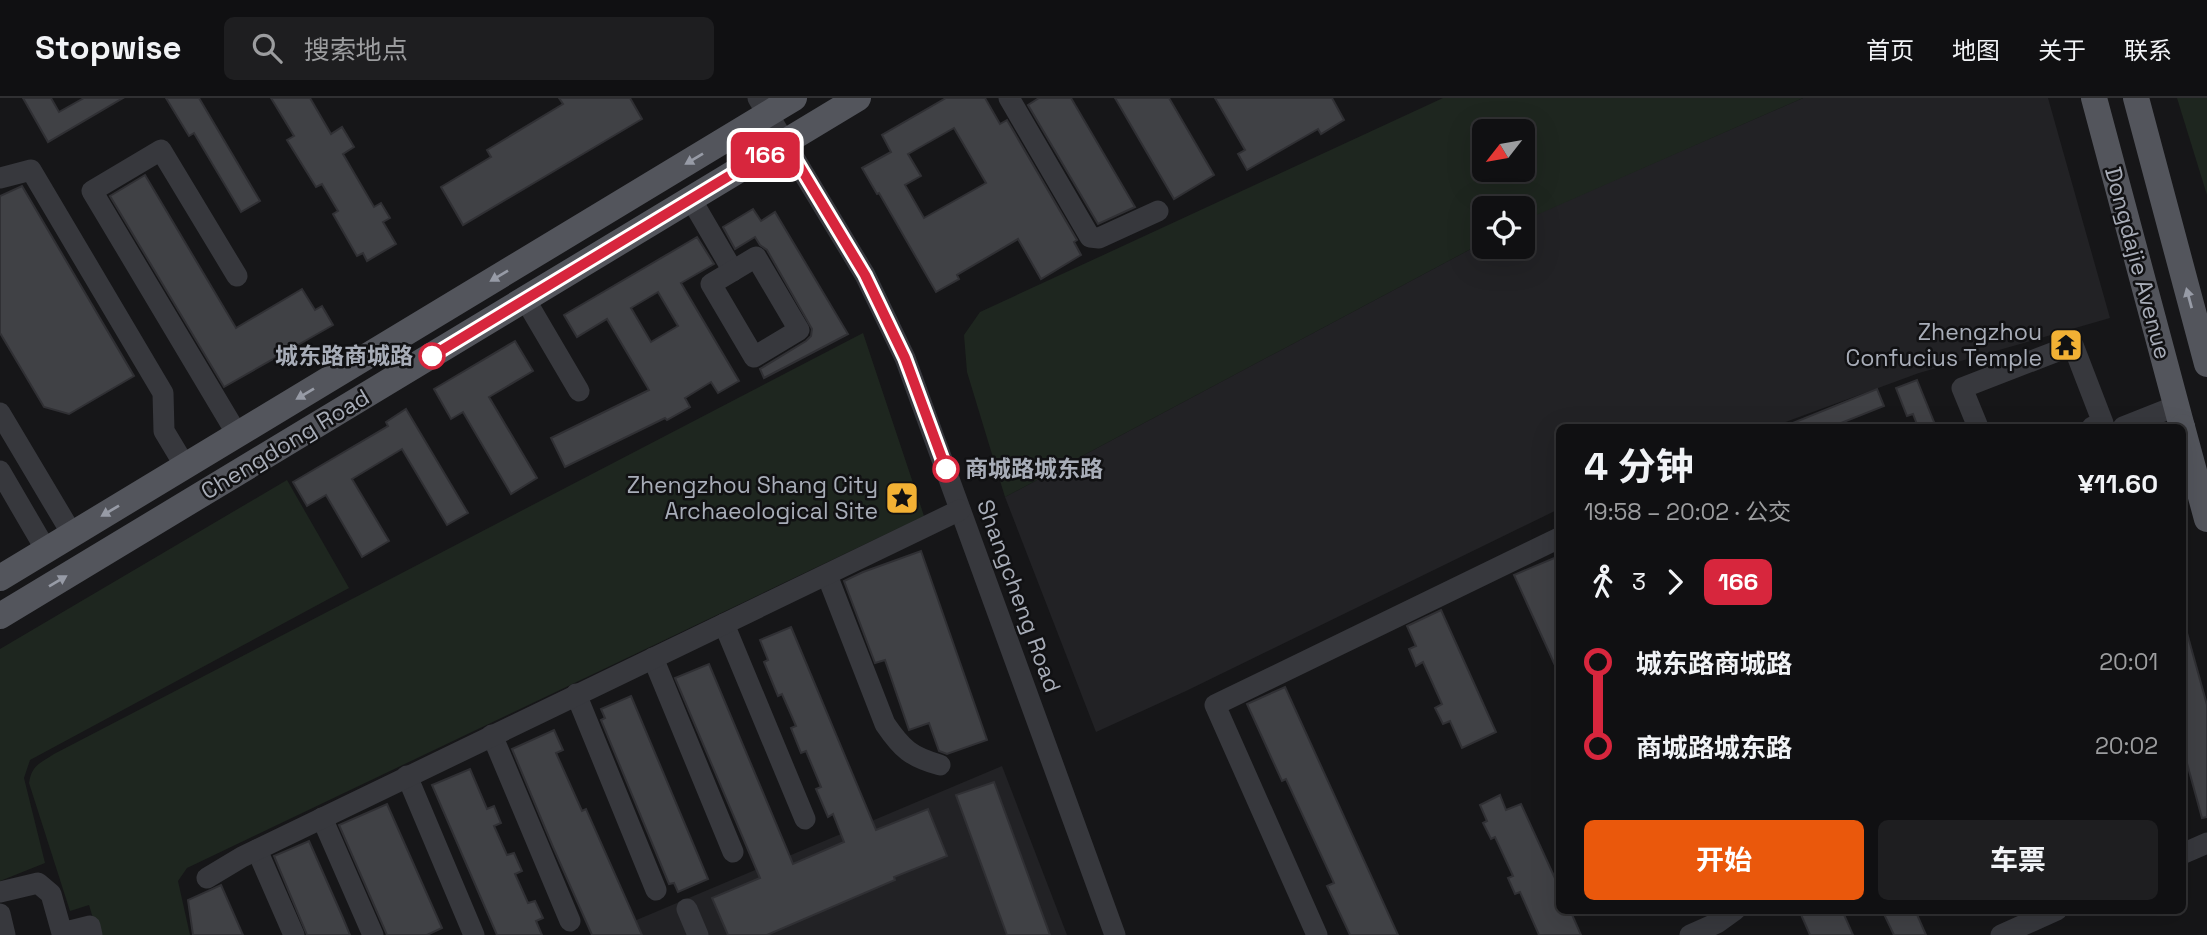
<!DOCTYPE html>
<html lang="zh">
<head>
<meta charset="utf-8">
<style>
	body { margin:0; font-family:"Space Grotesk","Noto Sans SC",sans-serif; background:#1e1e20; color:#f1f3f6; height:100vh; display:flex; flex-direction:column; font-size:26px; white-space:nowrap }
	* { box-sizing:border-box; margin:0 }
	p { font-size:23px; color:#9c9d9f }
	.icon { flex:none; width:38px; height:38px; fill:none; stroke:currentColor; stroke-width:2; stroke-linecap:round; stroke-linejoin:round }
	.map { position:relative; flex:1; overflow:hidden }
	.drawer { position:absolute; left:1556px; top:326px; width:630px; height:490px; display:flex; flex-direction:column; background:#101012; border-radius:10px; box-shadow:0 7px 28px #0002,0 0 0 2px #303032 }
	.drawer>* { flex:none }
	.badge { padding:0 14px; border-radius:10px; font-size:24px; line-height:46px }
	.needle { width:46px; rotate:239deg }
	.controls { position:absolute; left:1472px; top:21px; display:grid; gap:14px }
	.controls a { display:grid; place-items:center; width:63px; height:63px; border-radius:10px; background:#101012; box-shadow:0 7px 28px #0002,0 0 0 2px #303032; font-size:35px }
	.map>.badge { position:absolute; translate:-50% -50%; box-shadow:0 0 0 4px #fff }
	.legs { display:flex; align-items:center; gap:10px; height:77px; padding:0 28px; font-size:23px }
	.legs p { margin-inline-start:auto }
	.head { display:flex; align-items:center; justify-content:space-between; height:119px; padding:0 28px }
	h1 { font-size:38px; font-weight:700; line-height:52px }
	.primary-button { display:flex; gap:14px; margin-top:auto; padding:14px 28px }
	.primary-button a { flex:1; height:80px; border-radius:10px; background:#ea580c; color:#fff; font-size:28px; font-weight:700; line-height:80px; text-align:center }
	.primary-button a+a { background:#1e1e20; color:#f1f3f6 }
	ul { padding:0 28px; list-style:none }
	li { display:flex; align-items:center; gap:24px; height:84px; font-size:26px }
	li i { display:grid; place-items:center; width:10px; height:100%; margin:0 9px; background:currentColor }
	li i::after { content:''; width:18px; height:18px; margin:-9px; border:5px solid; border-radius:50%; background:#101012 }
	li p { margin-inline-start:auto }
	li:first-child i { background:linear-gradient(#0000 50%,currentColor 0) }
	li:last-child i { background:linear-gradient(currentColor 50%,#0000 0) }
	header { display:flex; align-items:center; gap:42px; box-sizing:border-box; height:98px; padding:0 35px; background:#101012; border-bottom:2px solid #303032 }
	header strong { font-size:33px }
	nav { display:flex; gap:38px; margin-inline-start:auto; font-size:24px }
	.search { width:490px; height:63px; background:#1e1e20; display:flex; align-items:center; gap:18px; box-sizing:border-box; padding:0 24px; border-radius:10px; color:#9c9d9f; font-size:26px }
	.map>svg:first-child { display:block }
	.built { fill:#222225 }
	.green { fill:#1e261f; fill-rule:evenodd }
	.building { fill:#404145; stroke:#303034; stroke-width:2; fill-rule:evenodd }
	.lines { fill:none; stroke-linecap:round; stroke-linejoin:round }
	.minor { stroke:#37383d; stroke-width:21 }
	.major { stroke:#53555c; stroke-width:26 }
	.oneway { fill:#979ba6 }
	.line-1-casing { stroke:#fff; stroke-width:16 }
	.line-1 { stroke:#d7263d; stroke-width:10 }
	.stop-1-dot { fill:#fff; stroke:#d7263d; stroke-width:3.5 }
	.labels { text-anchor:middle; stroke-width:5; stroke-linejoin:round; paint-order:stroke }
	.street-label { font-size:23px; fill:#a8adb8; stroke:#111113 }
	.poi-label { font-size:23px; fill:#a8adb8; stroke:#111113; text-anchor:end }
	.stop-label { font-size:23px; font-weight:bold; fill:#a8adb8; stroke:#111113; text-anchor:end }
</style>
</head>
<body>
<header>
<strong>Stopwise</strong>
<div class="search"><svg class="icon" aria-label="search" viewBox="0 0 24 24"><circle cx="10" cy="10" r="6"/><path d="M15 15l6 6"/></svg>搜索地点</div>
<nav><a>首页</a><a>地图</a><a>关于</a><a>联系</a></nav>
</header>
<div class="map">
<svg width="2207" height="837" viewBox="0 0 2207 837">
	<rect width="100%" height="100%" fill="#161618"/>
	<!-- built -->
	<g class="built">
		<polygon points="1803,0 2048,0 2110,220 1919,275 1772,329 1559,329 1559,411 1186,593 1096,634 1005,399 1484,144 1484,149 1522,149 1523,123 1541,114"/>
		<polygon points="1002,668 1067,837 601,837"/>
	</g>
	<!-- green -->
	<g class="green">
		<path d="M1443,0h360l-280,123 -1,-13h-38v34l-479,255 -38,-125 -3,-37 16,-23zM1522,33v39h-38v-39z"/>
		<polygon points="2177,0 2207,0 2207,97"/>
		<path d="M863,235l61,183 -737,352 -9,13 12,54h-92l-9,-30 -19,6 -41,-128c3,-18 10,-19 25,-29z"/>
		<polygon points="287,382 349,490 30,662 24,680 45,765 0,783 0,551"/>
	</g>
	<!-- building -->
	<g class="building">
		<polygon points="23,0 51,0 59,14 84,0 123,0 48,44"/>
		<polygon points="166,0 199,0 260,103 241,114 194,35 189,38"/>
		<polygon points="271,0 310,0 331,36 342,29 354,49 343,56 374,109 381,105 390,120 383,124 396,146 367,163 363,155 357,158 333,116 338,113 322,86 316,89 287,42 294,38"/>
		<polygon points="559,0 630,0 642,21 463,127 441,89 491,59 487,52 563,6"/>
		<path d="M946,0h39l15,26 7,-4 70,120 -3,2 7,13 -40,24 -23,-40 -61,36 2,4 -23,13 -57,-99 -2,1 -15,-26 29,-16 -9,-17zM954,30l32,55 -62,35 -19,-33 16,-9 -13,-22z"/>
		<polygon points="1039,0 1071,0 1135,109 1098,126 1028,7"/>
		<polygon points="1115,0 1169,0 1214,77 1174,101"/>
		<polygon points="1215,0 1332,0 1344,22 1321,36 1318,31 1247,72 1238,56 1245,52"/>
		<polygon points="145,77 236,230 302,191 315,212 322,208 333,227 224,289 110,98"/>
		<polygon points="22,88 134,278 69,316 44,309 0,235 0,98"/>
		<polygon points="753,111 761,123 775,114 848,236 764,280 760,271 806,243 811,238 812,231 767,152 760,147 755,139 735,151 723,129"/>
		<path d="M697,139l17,27 -33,19 58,98 -21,12 -7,-11 -26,16 5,9 -23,13 -2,-2 -100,49 -14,-29 98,-48 -42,-71 -30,18 -13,-22zM658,194l20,34 -27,16 -20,-34z"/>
		<polygon points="515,243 533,273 489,299 537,380 511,396 463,314 451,321 434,291"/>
		<polygon points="1917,282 1936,329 1918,329 1913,316 1907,318 1896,290"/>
		<polygon points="1877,291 1884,308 1831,329 1783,329"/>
		<polygon points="406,311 468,415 447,427 402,351 352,381 389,443 362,459 326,397 307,408 293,384 388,328 386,324"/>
		<polygon points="921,453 987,642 947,656 939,653 929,625 909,632 885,562 875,565 844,483 863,474"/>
		<polygon points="1559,458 1559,576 1514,477"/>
		<polygon points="1441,512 1496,634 1462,650 1450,623 1443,626 1435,610 1442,606 1423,564 1416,568 1409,551 1416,548 1407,528"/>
		<polygon points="791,529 876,732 928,711 947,758 894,779 895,782 767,837 728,837 712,800 760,780 675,580 709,566 793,766 844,744 833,716 828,719 816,691 821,689 806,653 801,655 791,630 796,628 782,596 778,598 764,564 768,562 760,542"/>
		<polygon points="2182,535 2187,535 2207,607 2207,719 2202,720 2182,647"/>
		<polygon points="1285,589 1398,837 1350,837 1327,788 1334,785 1286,681 1282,683 1247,606"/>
		<polygon points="631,598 708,781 678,794 674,785 669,786 601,622 605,620 601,611"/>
		<polygon points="554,632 563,652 556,655 582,713 586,711 642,837 592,837 553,749 512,651"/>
		<polygon points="470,671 487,711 494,708 501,725 494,728 507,757 514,755 522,773 515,776 528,805 535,803 543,820 536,823 542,837 497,837 432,687"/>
		<polygon points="994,684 1050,837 1007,837 956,697"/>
		<polygon points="1500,697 1506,712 1521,706 1559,789 1559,812 1570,812 1581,837 1539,837 1520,794 1515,796 1508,780 1513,778 1495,739 1491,741 1483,725 1487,723 1480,707"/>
		<polygon points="387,706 442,830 427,837 387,837 339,727"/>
		<polygon points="309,743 343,820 350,837 307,837 274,758"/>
		<polygon points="221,787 243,837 193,837 188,802"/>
		<polygon points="1799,812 1842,812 1853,837 1810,837"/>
		<polygon points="1882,812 1915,812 1926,837 1894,837"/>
	</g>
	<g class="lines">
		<!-- minor -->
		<g class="minor">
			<polyline points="758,0 865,177 905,260 1115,837"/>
			<polyline points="1009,0 1090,139 1099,140 1158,113"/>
			<polyline points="0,80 31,72 163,295 164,333 185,368"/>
			<polyline points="691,101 733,173"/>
			<polygon points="756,159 799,232 754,259 711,186"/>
			<polyline points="237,178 161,52 92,93 237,336"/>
			<polyline points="525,201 579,293"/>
			<polyline points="0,315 72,436"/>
			<polyline points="1978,329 1962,290 2073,247 2103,325 2092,329"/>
			<polyline points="2123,329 2176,308"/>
			<polyline points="0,373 46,452"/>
			<path d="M827,477l58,149c17,25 26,33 55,41"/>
			<polyline points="724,526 805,721"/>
			<polyline points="653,560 733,754"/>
			<polyline points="576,596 656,792"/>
			<polyline points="492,637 570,823"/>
			<polyline points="407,678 474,837"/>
			<polyline points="322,720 373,837"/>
			<polyline points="257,752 294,837"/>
			<polyline points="2182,756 2207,745"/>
			<polyline points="207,780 242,759 960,412"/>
			<polyline points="0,794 38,785 51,796 62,835 90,828 92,837"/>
			<polyline points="687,811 698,837"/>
			<polyline points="0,816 5,837"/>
			<polyline points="1317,837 1215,607 1559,440"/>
			<polyline points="1690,837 1717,825 1735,812"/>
			<polyline points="2001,837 2057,812"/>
		</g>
		<!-- major -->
		<g class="major">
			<polyline points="2094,0 2182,329"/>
			<polyline points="2136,0 2207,266"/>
			<polyline points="2182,329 2207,421"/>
			<polyline points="0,480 794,0"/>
			<polyline points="0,518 858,0"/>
		</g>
	</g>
	<!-- one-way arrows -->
	<defs><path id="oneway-solid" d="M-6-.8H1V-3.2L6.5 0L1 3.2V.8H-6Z" transform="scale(1.75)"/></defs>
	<g class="oneway">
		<use href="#oneway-solid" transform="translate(694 61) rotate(149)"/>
		<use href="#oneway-solid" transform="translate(499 178) rotate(149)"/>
		<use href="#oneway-solid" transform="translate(2189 200) rotate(-105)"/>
		<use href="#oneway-solid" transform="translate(305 296) rotate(149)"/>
		<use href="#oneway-solid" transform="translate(110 413) rotate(149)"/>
		<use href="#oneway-solid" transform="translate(58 483) rotate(-31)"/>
	</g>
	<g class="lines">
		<defs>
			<polyline id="line-1" points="432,258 785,44 865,177 905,260 946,371"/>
		</defs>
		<!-- line-1 casing -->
		<use href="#line-1" class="line-1-casing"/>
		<!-- line-1 -->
		<use href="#line-1" class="line-1"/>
	</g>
	<!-- icons -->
	<defs>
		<symbol id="temple-square" viewBox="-11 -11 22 22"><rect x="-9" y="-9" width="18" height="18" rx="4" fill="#f2b134" stroke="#111113"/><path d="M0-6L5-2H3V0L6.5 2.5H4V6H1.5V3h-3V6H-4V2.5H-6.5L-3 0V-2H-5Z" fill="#111"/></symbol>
		<symbol id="sight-square" viewBox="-11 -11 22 22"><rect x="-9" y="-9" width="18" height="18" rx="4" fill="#f2b134" stroke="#111113"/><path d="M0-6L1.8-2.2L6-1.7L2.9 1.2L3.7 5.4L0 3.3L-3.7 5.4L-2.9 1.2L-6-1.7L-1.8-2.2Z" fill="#111"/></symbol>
	</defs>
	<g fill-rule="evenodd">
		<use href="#temple-square" x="2047" y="228" width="38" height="38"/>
		<use href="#sight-square" x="883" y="381" width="38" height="38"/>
	</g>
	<!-- markers -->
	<g class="stop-1-dot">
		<circle cx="432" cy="258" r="12"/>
		<circle cx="946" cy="371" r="12"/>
	</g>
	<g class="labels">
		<!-- street labels -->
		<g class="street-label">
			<text transform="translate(2138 165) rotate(75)" y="8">Dongdajie Avenue</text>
			<text transform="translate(285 346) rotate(-31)" y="8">Chengdong Road</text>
			<text transform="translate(1019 498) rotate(70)" y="8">Shangcheng Road</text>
		</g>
		<!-- poi labels -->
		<g class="poi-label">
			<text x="2042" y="242">Zhengzhou<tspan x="2042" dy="26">Confucius Temple</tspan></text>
			<text x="878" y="395">Zhengzhou Shang City<tspan x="878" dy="26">Archaeological Site</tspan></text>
		</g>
		<!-- stop labels -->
		<g class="stop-label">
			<text x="413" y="266">城东路商城路</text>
			<text x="965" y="379" text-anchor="start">商城路城东路</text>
		</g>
	</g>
</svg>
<div class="controls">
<a><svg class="needle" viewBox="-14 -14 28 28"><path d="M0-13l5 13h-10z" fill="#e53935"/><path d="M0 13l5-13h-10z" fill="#9c9d9f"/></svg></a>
<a><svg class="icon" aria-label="locate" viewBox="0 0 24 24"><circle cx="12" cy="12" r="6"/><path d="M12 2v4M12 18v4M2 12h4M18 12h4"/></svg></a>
</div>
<b class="badge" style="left:765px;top:57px;background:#d7263d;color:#fff">166</b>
<section class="drawer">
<div class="head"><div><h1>4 分钟</h1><p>19:58 – 20:02 · 公交</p></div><b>¥11.60</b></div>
<div class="legs"><svg class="icon" aria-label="walk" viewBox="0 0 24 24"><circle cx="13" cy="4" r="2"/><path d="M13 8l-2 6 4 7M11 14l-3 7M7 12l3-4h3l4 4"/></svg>3<svg class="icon" aria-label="forward" viewBox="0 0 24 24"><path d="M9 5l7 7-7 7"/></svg><b class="badge" style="background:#d7263d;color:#fff">166</b></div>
<ul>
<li><i style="color:#d7263d"></i><b>城东路商城路</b><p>20:01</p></li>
<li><i style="color:#d7263d"></i><b>商城路城东路</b><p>20:02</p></li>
</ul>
<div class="primary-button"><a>开始</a><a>车票</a></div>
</section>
</div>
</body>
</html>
